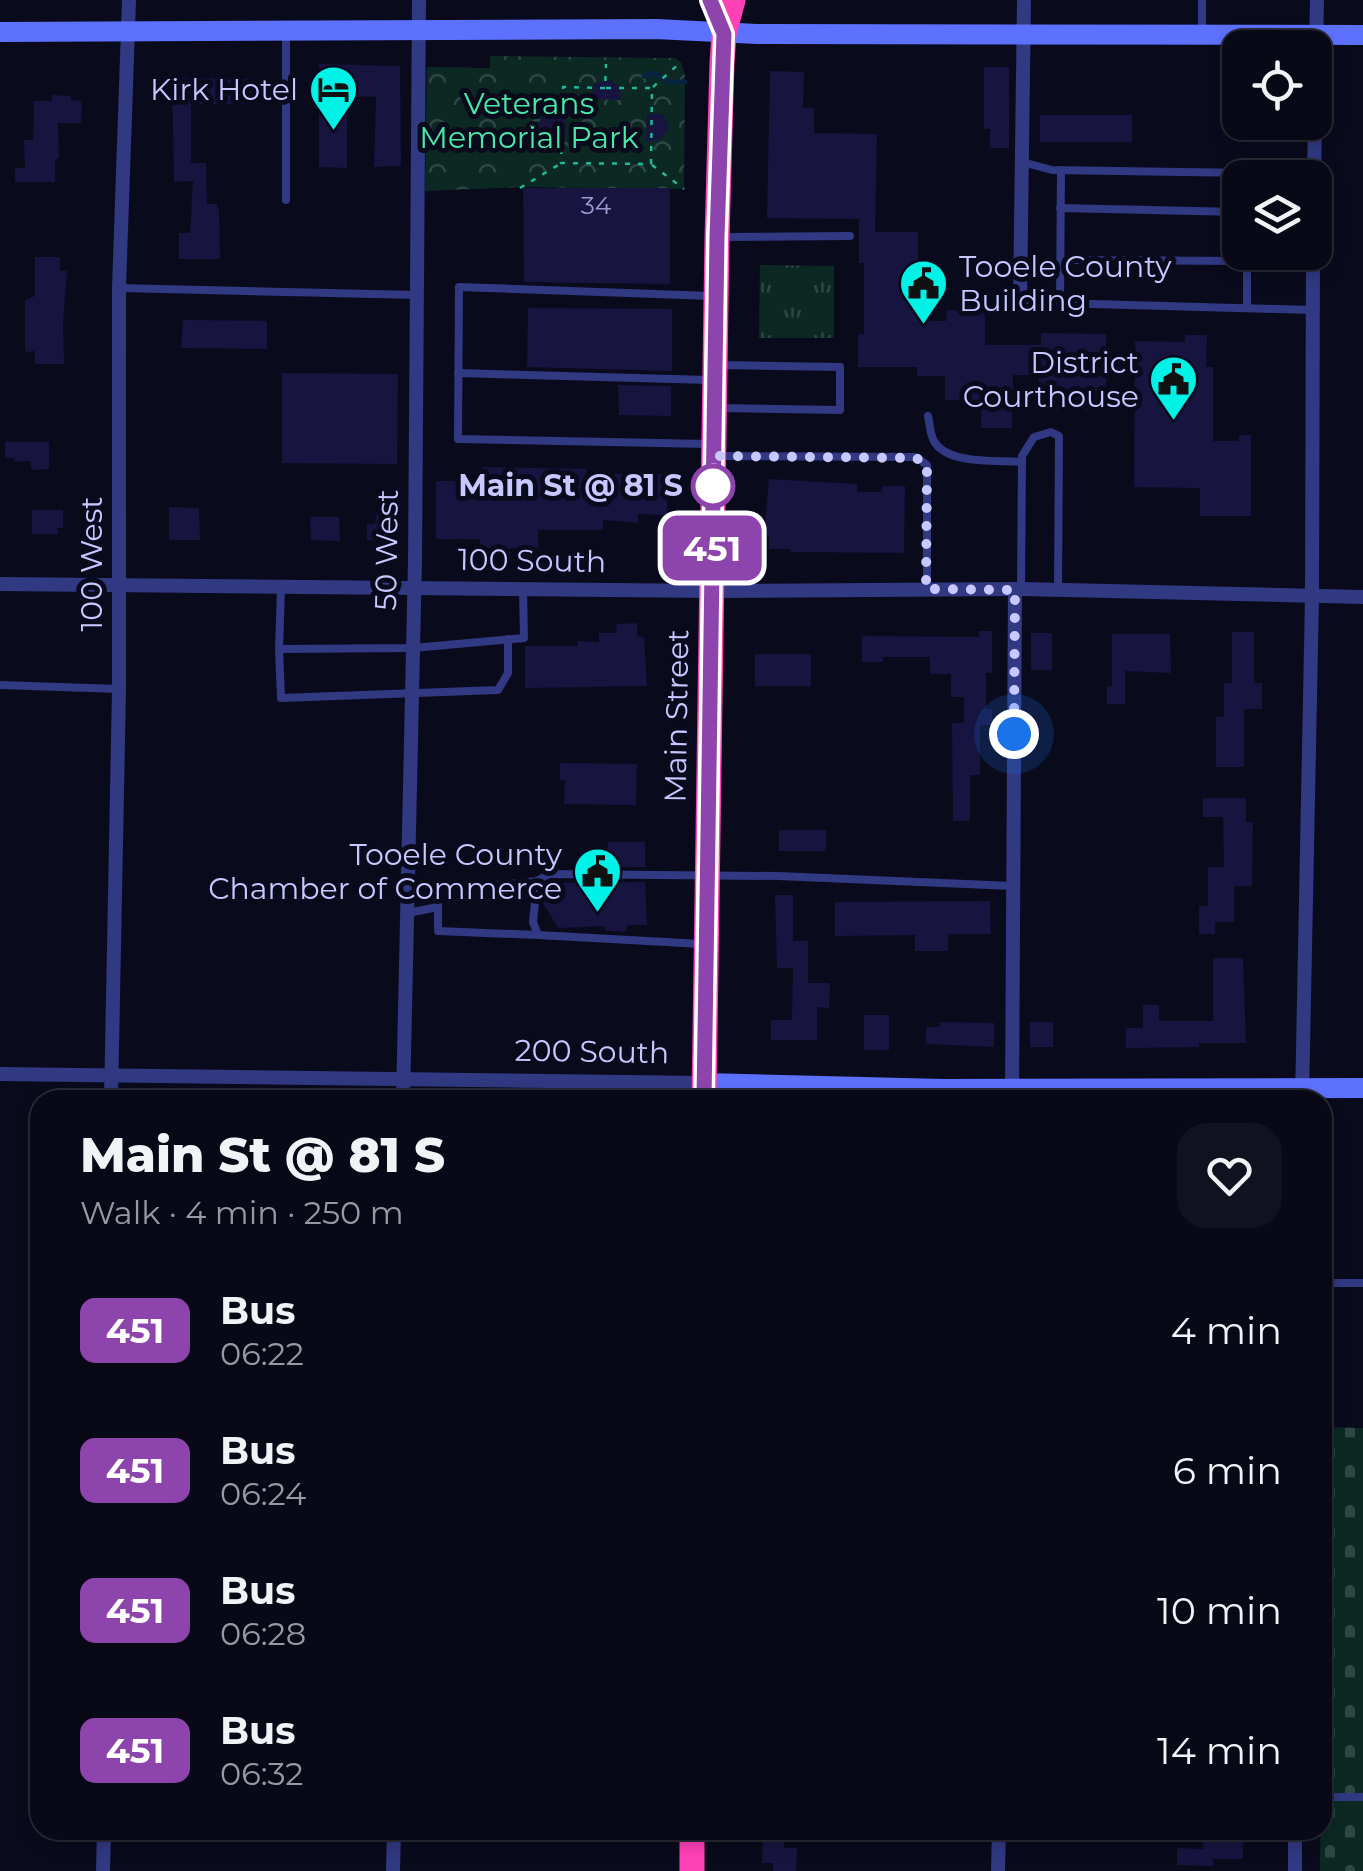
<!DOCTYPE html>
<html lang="en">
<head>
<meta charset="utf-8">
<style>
	body { margin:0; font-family:Montserrat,sans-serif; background:#11111f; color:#f1f3f6; height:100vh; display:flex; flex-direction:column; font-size:38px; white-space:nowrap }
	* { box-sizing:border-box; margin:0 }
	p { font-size:32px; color:#989aa1 }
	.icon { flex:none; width:55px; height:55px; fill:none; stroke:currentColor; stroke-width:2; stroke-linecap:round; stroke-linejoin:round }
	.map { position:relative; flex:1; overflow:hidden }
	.details { position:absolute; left:30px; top:1090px; width:1302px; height:750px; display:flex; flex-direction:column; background:#080816; border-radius:30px; box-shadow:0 5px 15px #0003,0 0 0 2px #292935 }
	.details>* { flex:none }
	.badge { padding:0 20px; border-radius:15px; font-size:35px; line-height:65px }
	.buttons { position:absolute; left:1222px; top:30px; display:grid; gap:20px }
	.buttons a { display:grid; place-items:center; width:110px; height:110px; border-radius:20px; background:#080816; box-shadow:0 5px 15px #0003,0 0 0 2px #292935; font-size:50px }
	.you { position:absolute; width:50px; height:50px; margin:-25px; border:8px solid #fff; border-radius:50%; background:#1a73e8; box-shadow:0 0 0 15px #1a73e833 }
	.map>.badge { position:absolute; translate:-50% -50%; box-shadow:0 0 0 5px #fff }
	.round { display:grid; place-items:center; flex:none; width:105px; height:105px; border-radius:30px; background:#11111f }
	.head { display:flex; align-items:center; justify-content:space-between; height:170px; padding:0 50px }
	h1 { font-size:48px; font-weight:800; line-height:75px }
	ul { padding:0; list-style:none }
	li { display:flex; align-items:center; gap:30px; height:140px; padding:0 50px }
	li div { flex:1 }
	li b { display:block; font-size:38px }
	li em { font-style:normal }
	li .badge { min-width:110px; font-weight:700; text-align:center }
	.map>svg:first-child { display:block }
	.grass { fill:url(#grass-tufts) }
	.forest { fill:url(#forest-crowns) }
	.cemetery { fill:url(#cemetery-stones) }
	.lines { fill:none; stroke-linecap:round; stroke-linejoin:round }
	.stream { stroke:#062440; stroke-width:5 }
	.building { fill:#171440 }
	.path { stroke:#22b799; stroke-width:2.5; stroke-dasharray:5 8; stroke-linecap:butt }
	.lane { stroke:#303981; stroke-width:8 }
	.street { stroke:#303981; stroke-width:14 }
	.secondary { stroke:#5d71ff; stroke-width:20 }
	.highway { stroke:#ff41b8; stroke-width:25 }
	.line-casing { stroke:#fff; stroke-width:22 }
	.line { stroke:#8e44ad; stroke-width:15 }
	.walk { stroke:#c6c8ff; stroke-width:10; stroke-dasharray:0 18 }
	.stop-dot { fill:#fff; stroke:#8e44ad; stroke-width:5 }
	.labels { text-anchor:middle; stroke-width:10; stroke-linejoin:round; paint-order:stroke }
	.number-label { font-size:25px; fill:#9a9bcf }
	.poi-label { font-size:30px; fill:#c6c8ff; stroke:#0a0a1d; text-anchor:end }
	.park-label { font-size:30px; fill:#48e9a9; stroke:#0a0a1d }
	.stop-label { font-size:30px; font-weight:bold; fill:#c6c8ff; stroke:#0a0a1d; text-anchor:end }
	.street-label { font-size:30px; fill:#c6c8ff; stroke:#0a0a1d }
</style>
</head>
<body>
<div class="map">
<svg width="1363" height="1871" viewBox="0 0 1363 1871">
	<defs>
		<pattern id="grass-tufts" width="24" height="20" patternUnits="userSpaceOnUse" patternTransform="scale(2.5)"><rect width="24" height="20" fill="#0c2823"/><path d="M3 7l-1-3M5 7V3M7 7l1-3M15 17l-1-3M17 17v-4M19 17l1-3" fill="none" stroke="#2e4644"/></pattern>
		<pattern id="forest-crowns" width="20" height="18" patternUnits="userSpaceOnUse" patternTransform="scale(2.5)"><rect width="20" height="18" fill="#0c2823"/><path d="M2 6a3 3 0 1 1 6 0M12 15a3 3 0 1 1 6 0" fill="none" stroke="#2e4644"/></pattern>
		<pattern id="cemetery-stones" width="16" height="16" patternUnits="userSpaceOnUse" patternTransform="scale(2.5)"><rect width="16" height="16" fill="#0c2823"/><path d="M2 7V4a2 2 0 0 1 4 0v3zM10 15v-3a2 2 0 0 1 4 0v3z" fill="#2e4644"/></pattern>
	</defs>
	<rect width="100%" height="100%" fill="#0a0a1d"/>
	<!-- grass -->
	<polygon class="grass" points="760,265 834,266 834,338 759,338"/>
	<!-- forest -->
	<polygon class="forest" points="490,56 675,58 681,62 685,75 684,189 523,187 425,191 427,67 490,68"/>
	<!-- cemetery -->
	<polygon class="cemetery" points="1324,1427 1363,1428 1363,1871 1320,1871"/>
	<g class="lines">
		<!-- stream -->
		<polyline class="stream" points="644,76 655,73 669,82 685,82"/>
	</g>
	<!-- building -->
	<g class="building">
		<polygon points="319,64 400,66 401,166 374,167 376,97 347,96 347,168 319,167"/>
		<polygon points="984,67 1009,67 1009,148 990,148 990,129 984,129"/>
		<polygon points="770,71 804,72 803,108 814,108 814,133 877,134 875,232 918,232 918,321 946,321 947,310 985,311 985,345 1041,345 1041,333 1106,334 1106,410 1039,410 1039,375 1013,375 1012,428 981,428 981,400 945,400 945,376 917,376 917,367 858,367 858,334 864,334 864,263 859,263 859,219 767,218"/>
		<polygon points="172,78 255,79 253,104 191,104 191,163 206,163 207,204 217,204 219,211 220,259 179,259 179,233 190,233 193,181 174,182"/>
		<polygon points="611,80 620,88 621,100 591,99 595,83"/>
		<polygon points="52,95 71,96 70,100 82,101 81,123 58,123 59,159 55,159 55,182 15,182 15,168 25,168 24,140 33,140 34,101 52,101"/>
		<polygon points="554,105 566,105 565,138 545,135 539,123 546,108"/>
		<polygon points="647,113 664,115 669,128 659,141 646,141"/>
		<rect x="1040" y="115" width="92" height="27"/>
		<polygon points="523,188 670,188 670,284 524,282"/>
		<polygon points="35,257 60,257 60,271 67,271 63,321 64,364 35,364 35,351 25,352 25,300 35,296"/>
		<polygon points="528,308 672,309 672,371 527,367"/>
		<polygon points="183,320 267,321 267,349 181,348"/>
		<polygon points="1185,335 1207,335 1206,367 1213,367 1213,441 1239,441 1239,435 1251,435 1251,516 1200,516 1200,488 1134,487 1135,341 1185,342"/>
		<polygon points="282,373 398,374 397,464 282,463"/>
		<polygon points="618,385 671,386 671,416 619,415"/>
		<polygon points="5,442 49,442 49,469 32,470 30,461 14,462 15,458 5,458"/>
		<polygon points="482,467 587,469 586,474 667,474 667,515 638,514 638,523 603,520 603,530 538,530 538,548 480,549 480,539 436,539 436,481 481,481"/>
		<polygon points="769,479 857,484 857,492 882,492 882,486 905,486 904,553 790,552 790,549 769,549 769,535 764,535"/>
		<polygon points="169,507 199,508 200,540 169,540"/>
		<polygon points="32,510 63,510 63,528 57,528 58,534 32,534"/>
		<polygon points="377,511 397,512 397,546 379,546 378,541 367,540 367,524 375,524"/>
		<polygon points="310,517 339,517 340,541 311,540"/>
		<polygon points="637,623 637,636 644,637 647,686 525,688 525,646 577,646 578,641 599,642 599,633 616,633 617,624"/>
		<polygon points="979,631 992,631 992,673 986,673 986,709 992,709 992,725 980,725 980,775 970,775 970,821 953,821 952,723 964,723 964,697 951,697 951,674 930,674 930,657 883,657 883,662 862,662 862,636 979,637"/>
		<polygon points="1232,632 1254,632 1254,683 1262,683 1262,709 1244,709 1244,767 1216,767 1216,717 1224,717 1224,683 1232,683"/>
		<rect x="1031" y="633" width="21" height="37"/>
		<polygon points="1112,634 1170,634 1171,673 1125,671 1125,704 1107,704 1107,686 1112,686"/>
		<rect x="755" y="654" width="56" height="32"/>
		<polygon points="560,763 637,764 636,805 564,804 565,780 560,780"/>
		<polygon points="1203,798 1246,798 1246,822 1253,822 1252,886 1234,886 1234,922 1215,922 1215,934 1199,934 1199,906 1208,906 1208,867 1224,867 1223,817 1203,817"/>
		<rect x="779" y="830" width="47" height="21"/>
		<polygon points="608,842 645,842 645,867 607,867"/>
		<polygon points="549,883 645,882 647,925 628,925 625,932 606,931 603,926 558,928 543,903"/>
		<polygon points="775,895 793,895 793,941 808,941 808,983 830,983 829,1008 817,1007 817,1040 771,1040 771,1020 792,1020 793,968 777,968"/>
		<polygon points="990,901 991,934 948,934 948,951 915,951 915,935 835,936 835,902"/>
		<polygon points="1213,958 1243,958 1246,1043 1199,1043 1199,1047 1126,1048 1126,1028 1143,1028 1143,1005 1159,1005 1159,1021 1213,1021"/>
		<rect x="864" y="1015" width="25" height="35"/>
		<polygon points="940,1022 994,1023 994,1047 926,1044 926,1027 940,1027"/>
		<rect x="1030" y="1022" width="23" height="25"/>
		<polygon points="763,1831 785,1832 784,1848 797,1848 796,1871 773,1871 773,1863 762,1863"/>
		<polygon points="1203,1836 1243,1836 1243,1859 1213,1859 1213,1866 1177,1865 1177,1848 1203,1849"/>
	</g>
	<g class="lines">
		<!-- path -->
		<g class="path">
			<polyline points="653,87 681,62"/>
			<polyline points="605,88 563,87 561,163 651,164 652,88 605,88 606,64"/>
			<polyline points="652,165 684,189"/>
			<polyline points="520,188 560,164"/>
		</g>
		<!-- lane -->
		<g class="lane">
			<polyline points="1202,30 1202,0"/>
			<polyline points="1022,162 1052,170 1248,173 1248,178"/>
			<polyline points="286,200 286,34"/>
			<polyline points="1060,208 1240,212"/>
			<polyline points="719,237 850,236"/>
			<polyline points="1060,260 1247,261"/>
			<polyline points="119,288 417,295"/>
			<polyline points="1021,302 1312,310"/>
			<polyline points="1060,303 1061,170"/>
			<polyline points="1247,308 1247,252"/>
			<polyline points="458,373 710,380"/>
			<polyline points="719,408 840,410 840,367 719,365"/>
			<path d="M928,416c2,8 2,19 6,25 13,24 64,19 88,21"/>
			<polyline points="709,444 458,439 459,287 711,296"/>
			<polyline points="718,456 916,457 927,465 927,589"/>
			<polyline points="281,588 279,649 413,648 524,638 523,589"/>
			<polyline points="1021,589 1022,456 1034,437 1051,432 1059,436 1058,589"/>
			<polyline points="279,649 281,698 498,690 508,673 508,639"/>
			<polyline points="0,685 119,689"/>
			<polyline points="438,907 438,891 537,881"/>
			<polyline points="408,913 438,907 438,931 538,935"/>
			<polyline points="702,944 538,935 533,922 537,881 549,874 778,876 1013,886"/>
			<polyline points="1322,1283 1363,1283"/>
			<polyline points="1322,1797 1363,1797"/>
		</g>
		<!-- street -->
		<g class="street">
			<polyline points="1315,96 1317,0"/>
			<polyline points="1314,178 1315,122"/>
			<polyline points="1020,302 1024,0"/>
			<polyline points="0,584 712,591 1021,589 1363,597"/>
			<polyline points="0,1074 704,1083"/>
			<polyline points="111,1100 119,689 119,288 129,0"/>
			<polyline points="403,1100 415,561 419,0"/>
			<polyline points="1012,1100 1015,589"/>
			<polyline points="1302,1100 1312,597 1313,252"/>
			<polyline points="103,1871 104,1830"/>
			<polyline points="393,1871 394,1830"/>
			<polyline points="998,1871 999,1830"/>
			<polyline points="1295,1871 1295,1830"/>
		</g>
		<!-- secondary -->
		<g class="secondary">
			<polyline points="0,32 656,29 757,34 1363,35"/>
			<polyline points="704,1083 943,1089 1363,1088"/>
		</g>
		<!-- highway -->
		<g class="highway">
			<polyline points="704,1100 717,237 722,63 724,34 733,0"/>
			<polyline points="692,1871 692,1830"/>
		</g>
	</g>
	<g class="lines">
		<defs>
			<polyline id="line" points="704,1100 717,237 724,34 710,0"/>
		</defs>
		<!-- line casing -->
		<use href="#line" class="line-casing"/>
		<!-- line -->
		<use href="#line" class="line"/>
		<!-- walk -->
		<polyline class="walk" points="713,486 714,456 916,458 927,465 926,589 1015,590 1014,734"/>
	</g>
	<!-- icons -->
	<defs>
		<symbol id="hotel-pin" viewBox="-11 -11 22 30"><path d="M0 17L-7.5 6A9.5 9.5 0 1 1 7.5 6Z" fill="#00f1e6" stroke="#0a0a1d"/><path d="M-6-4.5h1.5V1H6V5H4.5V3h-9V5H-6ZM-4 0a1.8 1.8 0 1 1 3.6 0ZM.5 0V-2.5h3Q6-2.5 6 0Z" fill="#111"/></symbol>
		<symbol id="civic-pin" viewBox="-11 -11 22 30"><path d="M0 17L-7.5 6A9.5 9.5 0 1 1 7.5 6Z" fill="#00f1e6" stroke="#0a0a1d"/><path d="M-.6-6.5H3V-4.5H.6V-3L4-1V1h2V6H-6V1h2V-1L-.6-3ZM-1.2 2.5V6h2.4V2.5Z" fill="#111"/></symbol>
	</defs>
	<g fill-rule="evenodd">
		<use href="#hotel-pin" x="306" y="62" width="55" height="75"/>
		<use href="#civic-pin" x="896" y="256" width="55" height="75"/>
		<use href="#civic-pin" x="1146" y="352" width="55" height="75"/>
		<use href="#civic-pin" x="570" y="844" width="55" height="75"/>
	</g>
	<!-- markers -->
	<circle class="stop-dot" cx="713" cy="486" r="20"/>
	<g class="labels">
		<!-- number labels -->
		<g class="number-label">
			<text x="596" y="214">34</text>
		</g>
		<!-- poi labels -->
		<g class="poi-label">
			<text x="298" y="100">Kirk Hotel</text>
			<text x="959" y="277" text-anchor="start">Tooele County<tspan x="959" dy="34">Building</tspan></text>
			<text x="1139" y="373">District<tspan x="1139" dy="34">Courthouse</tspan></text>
			<text x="562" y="865">Tooele County<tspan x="562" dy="34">Chamber of Commerce</tspan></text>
		</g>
		<!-- park labels -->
		<g class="park-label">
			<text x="529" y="114">Veterans<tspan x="529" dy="34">Memorial Park</tspan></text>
		</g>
		<!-- stop labels -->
		<g class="stop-label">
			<text x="683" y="496">Main St @ 81 S</text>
		</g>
		<!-- street labels -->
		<g class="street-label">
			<text transform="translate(387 550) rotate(-89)" y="10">50 West</text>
			<text transform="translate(532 561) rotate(1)" y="10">100 South</text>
			<text transform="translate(92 564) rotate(-90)" y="10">100 West</text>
			<text transform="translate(677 716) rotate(-89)" y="10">Main Street</text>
			<text transform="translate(592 1052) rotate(1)" y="10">200 South</text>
		</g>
	</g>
</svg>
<div class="buttons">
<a><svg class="icon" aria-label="locate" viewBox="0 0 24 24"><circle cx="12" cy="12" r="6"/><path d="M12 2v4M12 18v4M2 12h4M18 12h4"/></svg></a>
<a><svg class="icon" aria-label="layers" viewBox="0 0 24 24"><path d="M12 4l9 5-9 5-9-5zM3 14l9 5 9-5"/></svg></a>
</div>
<div class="you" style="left:1014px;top:734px"></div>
<b class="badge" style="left:712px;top:548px;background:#8e44ad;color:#fff">451</b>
<section class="details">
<div class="head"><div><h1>Main St @ 81 S</h1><p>Walk · 4 min · 250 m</p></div><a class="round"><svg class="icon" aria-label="heart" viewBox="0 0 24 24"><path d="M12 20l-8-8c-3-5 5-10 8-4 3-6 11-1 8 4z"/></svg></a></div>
<ul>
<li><span class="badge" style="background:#8e44ad;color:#fff">451</span><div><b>Bus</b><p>06:22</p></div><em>4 min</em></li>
<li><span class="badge" style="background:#8e44ad;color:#fff">451</span><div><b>Bus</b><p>06:24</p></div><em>6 min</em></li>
<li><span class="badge" style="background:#8e44ad;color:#fff">451</span><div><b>Bus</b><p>06:28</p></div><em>10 min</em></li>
<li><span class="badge" style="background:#8e44ad;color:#fff">451</span><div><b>Bus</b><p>06:32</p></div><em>14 min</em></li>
</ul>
</section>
</div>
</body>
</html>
